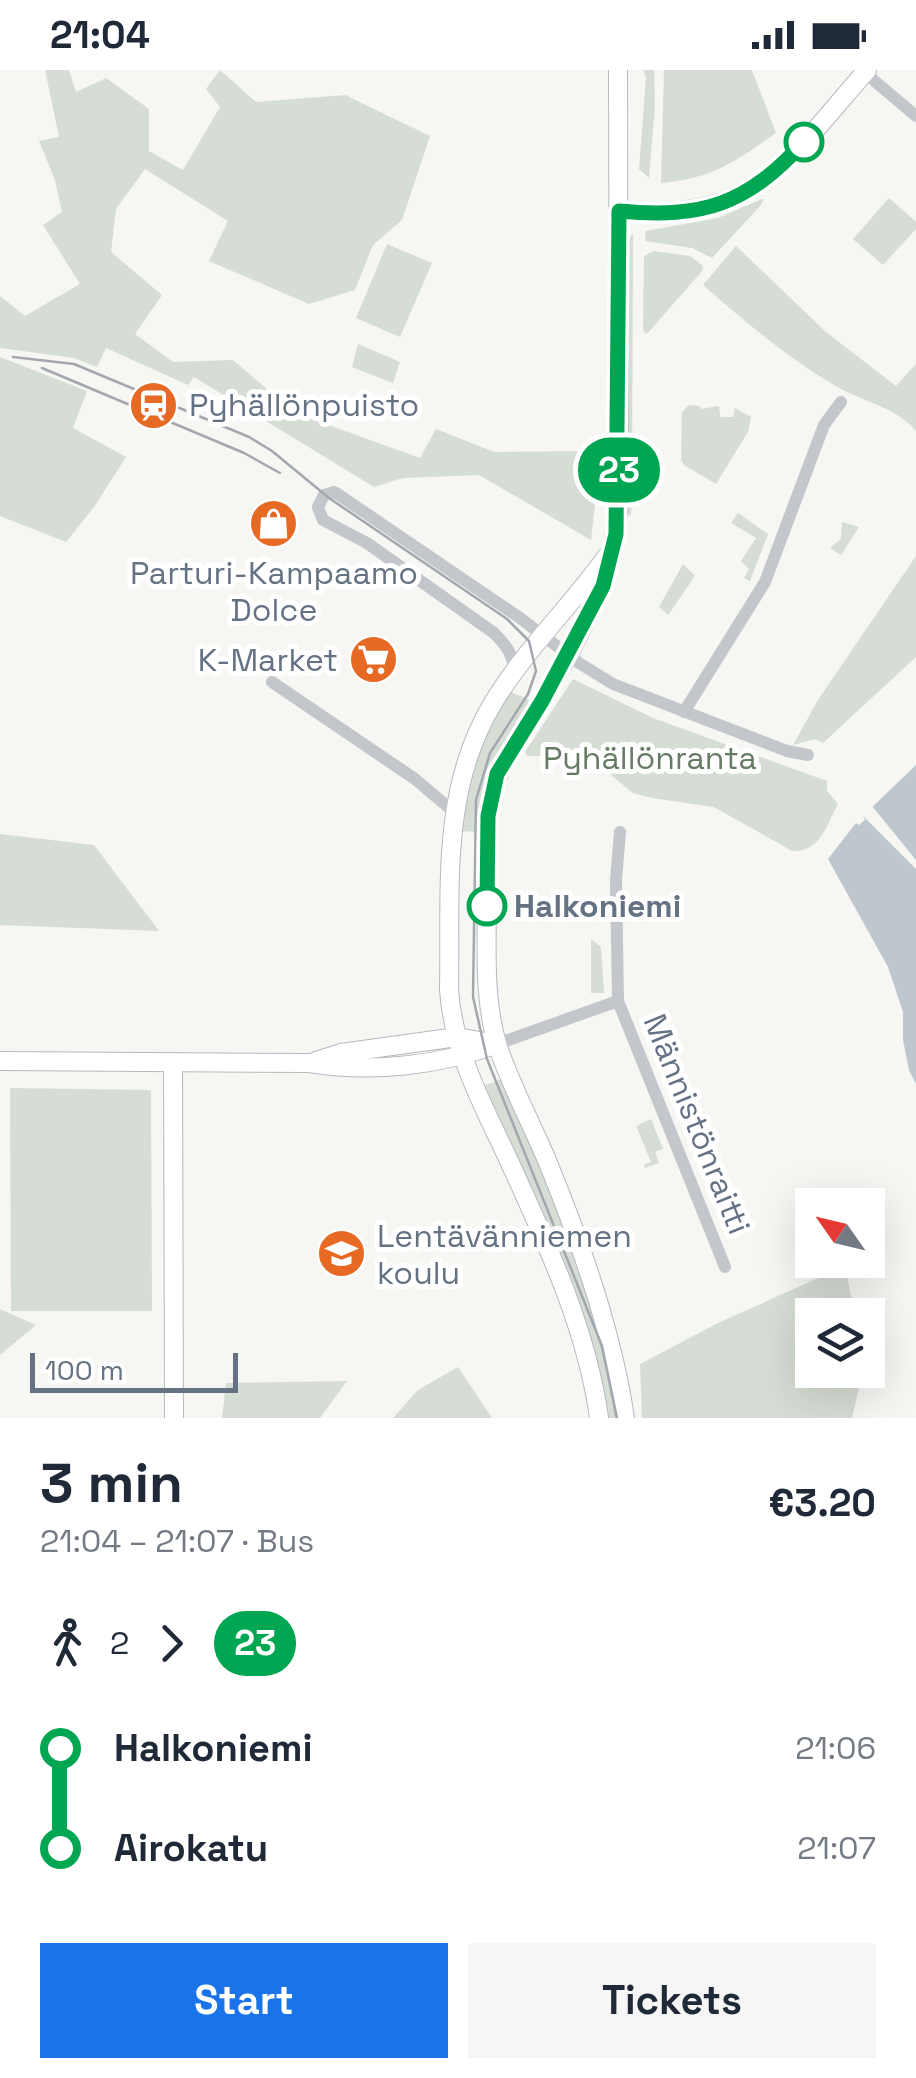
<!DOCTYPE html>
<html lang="en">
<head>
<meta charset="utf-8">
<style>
	body { margin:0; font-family:"Space Grotesk",sans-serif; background:#f6f6f7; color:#1f2937; height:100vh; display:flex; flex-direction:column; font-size:38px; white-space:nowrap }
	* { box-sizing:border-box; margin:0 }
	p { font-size:32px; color:#747a83 }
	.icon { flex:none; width:55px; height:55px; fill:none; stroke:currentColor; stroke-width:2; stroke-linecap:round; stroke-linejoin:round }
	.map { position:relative; height:1348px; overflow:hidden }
	.side { display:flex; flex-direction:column; background:#fff; flex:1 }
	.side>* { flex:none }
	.badge { padding:0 20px; border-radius:32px; font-size:35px; line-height:65px }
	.needle { width:65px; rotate:304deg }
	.controls { position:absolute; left:795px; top:1118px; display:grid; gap:20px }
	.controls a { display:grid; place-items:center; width:90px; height:90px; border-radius:0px; background:#fff; box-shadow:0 10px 40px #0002; font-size:50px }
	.scale { position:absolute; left:30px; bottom:25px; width:208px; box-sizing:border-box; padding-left:10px; border:5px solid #647284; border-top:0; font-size:28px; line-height:35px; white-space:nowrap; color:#647284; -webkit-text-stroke:8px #fff; paint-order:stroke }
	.map>.badge { position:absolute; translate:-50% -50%; box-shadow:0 0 0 5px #fff }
	.legs { display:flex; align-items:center; gap:15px; height:110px; padding:0 40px; font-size:32px }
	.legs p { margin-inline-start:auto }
	.headline { display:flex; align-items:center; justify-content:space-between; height:170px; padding:0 40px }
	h1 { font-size:55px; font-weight:700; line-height:75px }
	.primary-button { display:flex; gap:20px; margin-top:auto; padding:20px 40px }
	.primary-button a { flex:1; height:115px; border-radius:0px; background:#1a73e8; color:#fff; font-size:40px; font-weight:700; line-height:115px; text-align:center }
	.primary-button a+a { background:#f6f6f7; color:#1f2937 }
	ul { padding:0 40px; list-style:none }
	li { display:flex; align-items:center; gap:35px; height:100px; font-size:38px }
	li i { display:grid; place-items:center; width:15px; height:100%; margin:0 12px; background:currentColor }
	li i::after { content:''; width:25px; height:25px; margin:-12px; border:8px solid; border-radius:50%; background:#fff }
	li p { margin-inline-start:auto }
	li:first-child i { background:linear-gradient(#0000 50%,currentColor 0) }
	li:last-child i { background:linear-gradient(currentColor 50%,#0000 0) }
	.status { display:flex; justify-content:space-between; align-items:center; height:70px; padding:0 50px; background:#fff; direction:ltr }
	.status svg { height:28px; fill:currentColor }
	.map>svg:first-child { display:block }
	.green { fill:#d6ddd4 }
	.water { fill:#bfc7ce }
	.pier { fill:#f6f6f3 }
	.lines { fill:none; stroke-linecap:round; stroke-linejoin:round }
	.secondary-casing { stroke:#b5b9bf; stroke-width:20 }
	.street { stroke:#c3c6ca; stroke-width:12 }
	.secondary { stroke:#fff; stroke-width:18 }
	.tram { stroke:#a3a8af; stroke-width:2.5 }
	.line-1-casing { stroke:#fff; stroke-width:22 }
	.line-1 { stroke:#00a651; stroke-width:15 }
	.stop-1-dot { fill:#fff; stroke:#00a651; stroke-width:5 }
	.labels { text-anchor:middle; stroke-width:10; stroke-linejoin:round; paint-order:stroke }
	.poi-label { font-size:32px; fill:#647284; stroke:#fff; text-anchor:start }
	.park-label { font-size:32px; fill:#657b63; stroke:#fff }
	.stop-label { font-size:32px; font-weight:bold; fill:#647284; stroke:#fff; text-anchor:start }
	.street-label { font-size:32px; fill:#647284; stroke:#fff }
</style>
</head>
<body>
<div class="status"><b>21:04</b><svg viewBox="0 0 49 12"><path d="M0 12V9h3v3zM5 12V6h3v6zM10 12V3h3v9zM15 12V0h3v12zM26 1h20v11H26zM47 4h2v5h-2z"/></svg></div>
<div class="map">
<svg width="916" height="1348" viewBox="0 0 916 1348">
	<rect width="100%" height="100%" fill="#f6f6f3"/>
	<!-- green -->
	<g class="green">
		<polygon points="45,0 69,0 76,22 106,8 149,39 149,81 183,100 220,37 206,19 220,0 256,32 345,25 430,66 402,150 373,175 355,220 309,234 209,191 228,151 145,99 116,139 111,182 162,225 135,264 173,292 233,290 295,343 420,388 436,359 494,382 601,381 591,470 479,405 403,408 374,417 194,307 188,315 106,278 97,297 74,288 0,278 0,226 25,246 80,214 43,155 62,142 55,110 39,71 59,67"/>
		<polygon points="643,0 654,0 655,36 649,108 639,99 646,8"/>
		<path d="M664,0h88l24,63c-41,29 -63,45 -115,50z"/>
		<polygon points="889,128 916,152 916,159 883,195 853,169"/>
		<polygon points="762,129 764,129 760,136 712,188 692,178 645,171 646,161 718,148"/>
		<polygon points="633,163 632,428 631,446 627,444 629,170"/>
		<polygon points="387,174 432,193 400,267 356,248"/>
		<path d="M736,176l90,86 70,54 20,-22v67c-21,-25 -54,-29 -82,-46 -47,-28 -90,-64 -131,-100z"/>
		<polygon points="654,181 690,186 702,195 703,200 647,264 643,261 644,186"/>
		<polygon points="358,274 400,292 393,313 352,297"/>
		<polygon points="0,287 87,321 73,358 126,387 94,437 66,472 0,446"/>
		<polygon points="689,335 700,336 701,339 719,336 720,347 733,347 735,338 751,347 748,362 716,414 684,395 681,390 682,342"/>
		<polygon points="738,443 768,464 750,511 744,508 749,499 741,491 756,468 731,453"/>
		<polygon points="842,452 859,457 841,485 830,478 841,469"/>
		<polygon points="916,486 916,587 823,673 815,669 793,675 818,630"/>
		<polygon points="683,494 695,506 668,545 659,537"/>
		<path d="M573,609l80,39 174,63v10l11,13c-11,20 -18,49 -46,47l-78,-44 -62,-9 -19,-5 -34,-28 -19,-9h-53l-2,-4z"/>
		<polygon points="509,621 534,632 483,762 457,761 471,695"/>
		<polygon points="0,764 94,775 159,861 0,855"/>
		<polygon points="591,869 601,877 604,923 591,923"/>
		<path d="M504,1008c31,80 71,159 94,243 9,32 15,65 23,97h-17l-123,-331z"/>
		<polygon points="10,1018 151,1020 152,1241 11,1241"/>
		<polygon points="651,1049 663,1079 655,1082 659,1093 645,1098 644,1095 651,1092 636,1056"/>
		<polygon points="845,1196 855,1245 812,1245 812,1300 863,1300 852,1348 642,1348 640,1294 716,1254"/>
		<polygon points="0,1239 36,1255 0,1285"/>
		<polygon points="458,1297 492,1348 393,1348 418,1320"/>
		<polygon points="347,1311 320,1348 222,1348 226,1313"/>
	</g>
	<!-- water -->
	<polygon class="water" points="916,695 916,1014 909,1000 903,970 903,942 888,897 828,789 856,753 859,755 865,750 863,746"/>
	<!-- pier -->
	<polygon class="pier" points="872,736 916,790 916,799 862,745"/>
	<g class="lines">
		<defs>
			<g id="secondary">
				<path d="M618,0l1,426c-3,77 -38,138 -76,203 -23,38 -50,68 -54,114 -3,27 -1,56 -2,83 0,49 -4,104 11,151 13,38 32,74 48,111 34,83 66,172 79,260"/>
				<path d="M619,141c136,12 167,-49 248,-141"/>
				<path d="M0,991l309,2c63,10 129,3 188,-19"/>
				<polyline points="316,991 341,983 457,967 497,974"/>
				<polyline points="173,993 174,1348"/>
				<path d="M599,1348c-12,-89 -52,-174 -89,-255 -26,-56 -57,-111 -61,-174 2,-98 -9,-199 44,-286 32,-53 78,-97 114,-147"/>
			</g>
		</defs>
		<!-- secondary casing -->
		<use href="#secondary" class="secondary-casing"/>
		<!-- street -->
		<g class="street">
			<polyline points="865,3 916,46"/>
			<path d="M514,603c0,-18 -8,-28 -20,-40l-127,-90 -44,-23 -5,-13 6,-12 10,-3 5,3 181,123 59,45 34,21 174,67 21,4"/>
			<polyline points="272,612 415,709 454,742"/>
			<polyline points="684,642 765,512 824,355 841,332"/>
			<polyline points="618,931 725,1197"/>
			<polyline points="497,974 618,931 616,810 620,762"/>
		</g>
		<!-- secondary -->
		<use href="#secondary" class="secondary"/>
		<!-- tram -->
		<g class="tram">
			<polyline points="13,287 74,294 249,367 272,381 329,428 507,549 529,571 536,601 528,624 490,683 476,730 473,927 487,989 602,1276 617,1348"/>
			<polyline points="42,298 244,383 280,403"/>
		</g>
	</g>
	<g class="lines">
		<defs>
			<path id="line-1" d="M487,836l1,-90 9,-42 45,-73 61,-115 13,-52 3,-323c85,8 128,-7 185,-69"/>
		</defs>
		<!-- line-1 casing -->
		<use href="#line-1" class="line-1-casing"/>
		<!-- line-1 -->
		<use href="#line-1" class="line-1"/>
	</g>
	<!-- icons -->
	<defs>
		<symbol id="station-disc" viewBox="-11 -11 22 22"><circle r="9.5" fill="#e66a23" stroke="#fff"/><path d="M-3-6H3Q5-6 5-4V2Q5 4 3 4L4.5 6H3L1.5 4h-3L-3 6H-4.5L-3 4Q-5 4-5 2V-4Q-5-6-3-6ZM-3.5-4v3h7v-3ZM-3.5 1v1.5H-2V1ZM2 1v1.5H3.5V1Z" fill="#fff"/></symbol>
		<symbol id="shop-disc" viewBox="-11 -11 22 22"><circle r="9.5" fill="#e66a23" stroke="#fff"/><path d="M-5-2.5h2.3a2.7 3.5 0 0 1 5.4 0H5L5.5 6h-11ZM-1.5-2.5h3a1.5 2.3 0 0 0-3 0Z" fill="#fff"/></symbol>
		<symbol id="supermarket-disc" viewBox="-11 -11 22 22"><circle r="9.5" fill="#e66a23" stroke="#fff"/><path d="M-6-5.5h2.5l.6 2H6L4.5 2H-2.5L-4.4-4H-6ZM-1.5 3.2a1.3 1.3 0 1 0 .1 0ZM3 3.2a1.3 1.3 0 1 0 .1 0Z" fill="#fff"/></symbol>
		<symbol id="school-disc" viewBox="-11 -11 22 22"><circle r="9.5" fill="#e66a23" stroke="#fff"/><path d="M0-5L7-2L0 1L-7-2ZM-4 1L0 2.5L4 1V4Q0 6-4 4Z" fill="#fff"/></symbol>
	</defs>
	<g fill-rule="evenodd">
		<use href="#station-disc" x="126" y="308" width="55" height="55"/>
		<use href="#shop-disc" x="246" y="426" width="55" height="55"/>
		<use href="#supermarket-disc" x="346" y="562" width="55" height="55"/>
		<use href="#school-disc" x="314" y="1156" width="55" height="55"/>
	</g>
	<!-- markers -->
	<g class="stop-1-dot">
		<circle cx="804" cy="72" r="18"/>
		<circle cx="487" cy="836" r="18"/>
	</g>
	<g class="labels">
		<!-- poi labels -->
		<g class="poi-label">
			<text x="189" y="346">Pyhällönpuisto</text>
			<text x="274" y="514" text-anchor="middle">Parturi-Kampaamo<tspan x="274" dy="37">Dolce</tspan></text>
			<text x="338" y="601" text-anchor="end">K-Market</text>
			<text x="377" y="1177">Lentävänniemen<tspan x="377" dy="37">koulu</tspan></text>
		</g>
		<!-- park labels -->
		<g class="park-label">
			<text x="650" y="699">Pyhällönranta</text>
		</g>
		<!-- stop labels -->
		<g class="stop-label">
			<text x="514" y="847">Halkoniemi</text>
		</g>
		<!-- street labels -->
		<g class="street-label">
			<text transform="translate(697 1054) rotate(68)" y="11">Männistönraitti</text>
		</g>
	</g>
</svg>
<div class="controls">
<a><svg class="needle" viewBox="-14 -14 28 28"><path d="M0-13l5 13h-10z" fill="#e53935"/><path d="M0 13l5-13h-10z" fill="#747a83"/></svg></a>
<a><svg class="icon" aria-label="layers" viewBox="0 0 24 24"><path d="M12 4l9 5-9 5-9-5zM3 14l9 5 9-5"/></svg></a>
</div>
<div class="scale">100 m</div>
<b class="badge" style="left:619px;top:400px;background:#00a651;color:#fff">23</b>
</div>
<section class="side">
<div class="headline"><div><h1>3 min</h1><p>21:04 – 21:07 · Bus</p></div><b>€3.20</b></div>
<div class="legs"><svg class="icon" aria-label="walk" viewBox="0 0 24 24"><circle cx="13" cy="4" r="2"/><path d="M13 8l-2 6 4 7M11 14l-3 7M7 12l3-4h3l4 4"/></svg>2<svg class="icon" aria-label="forward" viewBox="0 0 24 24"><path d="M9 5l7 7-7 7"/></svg><b class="badge" style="background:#00a651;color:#fff">23</b></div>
<ul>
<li><i style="color:#00a651"></i><b>Halkoniemi</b><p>21:06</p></li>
<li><i style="color:#00a651"></i><b>Airokatu</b><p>21:07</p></li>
</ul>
<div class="primary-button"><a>Start</a><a>Tickets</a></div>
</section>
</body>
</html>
